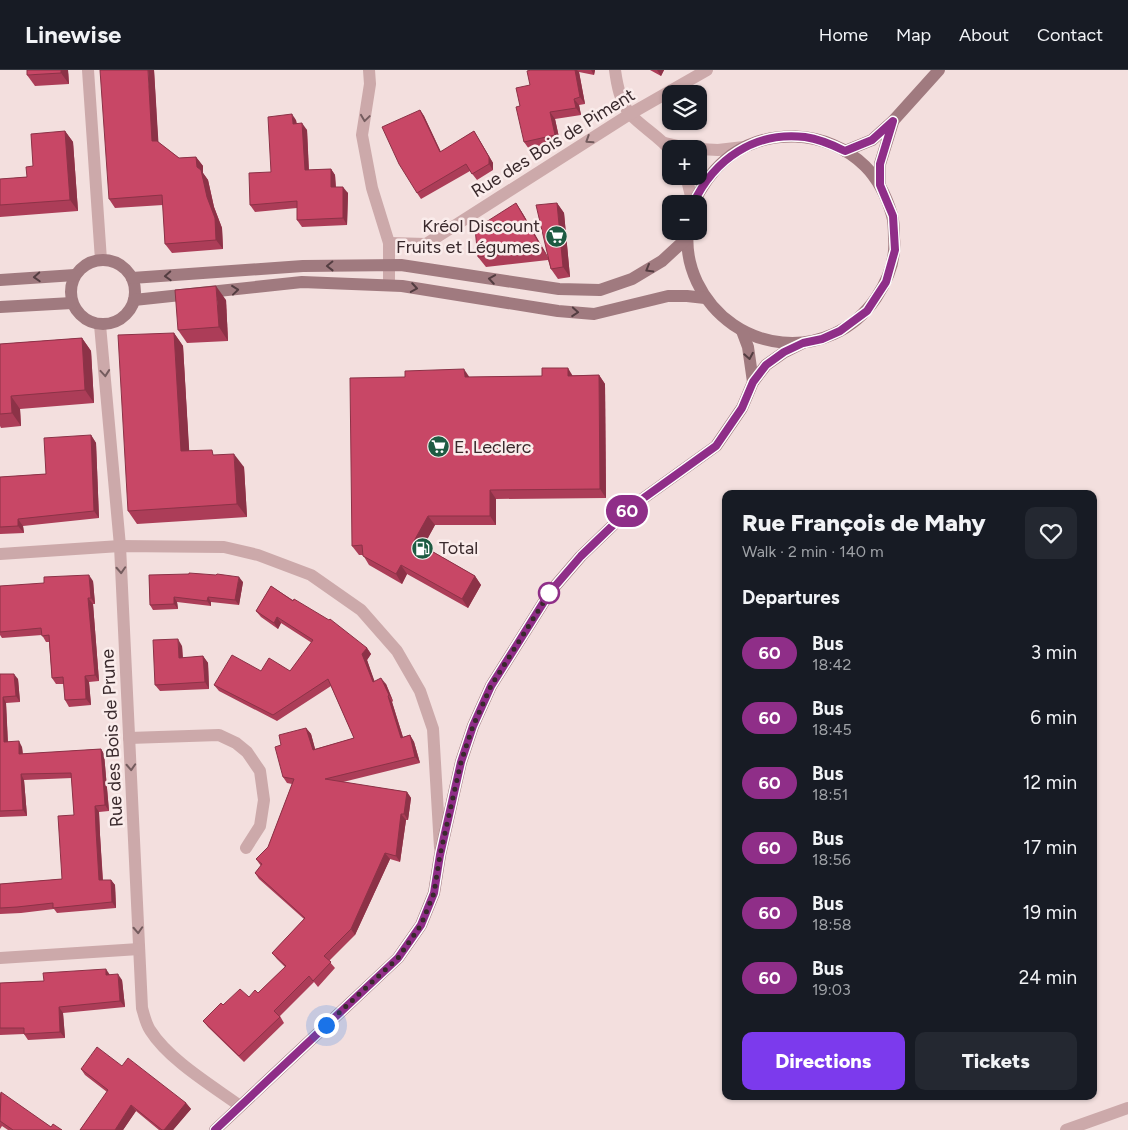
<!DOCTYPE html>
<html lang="en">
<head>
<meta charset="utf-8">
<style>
	body { margin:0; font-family:Figtree,sans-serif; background:#242831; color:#f1f3f6; height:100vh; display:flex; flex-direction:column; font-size:19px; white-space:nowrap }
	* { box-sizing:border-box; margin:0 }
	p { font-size:16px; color:#9ea1a6 }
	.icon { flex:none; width:28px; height:28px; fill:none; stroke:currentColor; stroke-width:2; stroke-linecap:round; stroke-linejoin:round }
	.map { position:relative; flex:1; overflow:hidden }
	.details { position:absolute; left:722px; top:420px; width:375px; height:610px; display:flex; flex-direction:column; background:#171b24; border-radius:10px; box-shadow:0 1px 4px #0004 }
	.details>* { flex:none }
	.badge { padding:0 10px; border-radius:16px; font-size:18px; line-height:32px }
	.tools { position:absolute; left:662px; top:15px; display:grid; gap:10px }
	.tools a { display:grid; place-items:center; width:45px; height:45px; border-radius:10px; background:#171b24; box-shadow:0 1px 4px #0004; font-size:25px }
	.you { position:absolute; width:25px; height:25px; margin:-12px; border:4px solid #fff; border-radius:50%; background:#1a73e8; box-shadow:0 0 0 8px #1a73e833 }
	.map>.badge { position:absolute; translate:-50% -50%; box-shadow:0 0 0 2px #fff }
	h2 { padding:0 20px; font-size:19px; line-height:45px }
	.round { display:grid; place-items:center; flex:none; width:52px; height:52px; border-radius:10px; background:#242831 }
	.overview { display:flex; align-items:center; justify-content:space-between; height:85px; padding:0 20px }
	h1 { font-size:24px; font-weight:800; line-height:38px }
	.primary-button { display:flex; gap:10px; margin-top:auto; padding:10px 20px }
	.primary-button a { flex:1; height:58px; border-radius:10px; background:#7c3aed; color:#fff; font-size:20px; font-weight:800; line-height:58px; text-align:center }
	.primary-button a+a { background:#242831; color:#f1f3f6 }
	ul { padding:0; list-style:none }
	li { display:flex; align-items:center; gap:15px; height:65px; padding:0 20px }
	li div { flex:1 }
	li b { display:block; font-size:19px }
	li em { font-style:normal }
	li .badge { min-width:55px; font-weight:700; text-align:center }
	header { display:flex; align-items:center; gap:30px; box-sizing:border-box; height:70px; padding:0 25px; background:#171b24; border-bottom:1px solid #363941 }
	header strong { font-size:24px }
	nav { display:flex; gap:28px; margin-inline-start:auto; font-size:18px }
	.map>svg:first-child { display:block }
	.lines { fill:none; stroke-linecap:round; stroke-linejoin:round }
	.street { stroke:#cca9aa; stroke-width:12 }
	.secondary { stroke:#a07a7f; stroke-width:12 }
	.wall { fill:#ac3d58 }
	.shaded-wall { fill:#8c3247 }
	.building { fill:#c84766; stroke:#8c3247 }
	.oneway { stroke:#745c5e }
	.oneway2 { stroke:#533d41 }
	.line-casing { stroke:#fff; stroke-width:11 }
	.line { stroke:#8f2e88; stroke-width:8 }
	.walk { stroke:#39292c; stroke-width:5; stroke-dasharray:0 9 }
	.stop-dot { fill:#fff; stroke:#8f2e88; stroke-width:2.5 }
	.labels { text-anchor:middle; stroke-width:5; stroke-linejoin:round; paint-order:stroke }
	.street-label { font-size:18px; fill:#39292c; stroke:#faeceb }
	.poi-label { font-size:18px; fill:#39292c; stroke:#faeceb; text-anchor:start }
</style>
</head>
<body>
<header>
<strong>Linewise</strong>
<nav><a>Home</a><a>Map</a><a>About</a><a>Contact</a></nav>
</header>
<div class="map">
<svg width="1128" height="1060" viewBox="0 0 1128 1060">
	<rect width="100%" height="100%" fill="#f3dfde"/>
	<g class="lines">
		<!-- street -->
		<g class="street">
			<polyline points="88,0 101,190"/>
			<polyline points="369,0 370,14 362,65 372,118 389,173 389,215"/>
			<path d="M615,0c2,15 5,32 15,44 13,14 30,23 41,37"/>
			<polyline points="665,73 691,79"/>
			<polyline points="699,79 718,80 744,77"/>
			<polyline points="686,106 693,134"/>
			<polyline points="389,173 426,174 630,44 707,0"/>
			<path d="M100,255l20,221 22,462c2,7 4,16 8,22 19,30 61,55 90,76"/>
			<polyline points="0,484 120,476 224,477 258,485 311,505 361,540 397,581 420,621 433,659 440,778"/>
			<polyline points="129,668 219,665 236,673 247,682 260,701 264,730 260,756 246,778"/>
			<polyline points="0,888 139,879"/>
			<polyline points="1066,1060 1128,1038"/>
		</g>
		<!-- secondary -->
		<g class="secondary">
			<polyline points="845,81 872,70 893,51 939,0"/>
			<polyline points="880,115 880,94 893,52"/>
			<path d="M688,161c-2,17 2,36 9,51 35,73 133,83 179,16 12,-18 20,-39 18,-60 0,-8 0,-16 -2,-23 -5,-17 -14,-36 -27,-49 -37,-37 -102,-40 -141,-5 -14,12 -23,27 -31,43"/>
			<circle cx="103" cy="222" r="32"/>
			<polyline points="132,208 303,196 401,195 559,219 600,220 632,209 662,191 687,168"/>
			<polyline points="0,210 75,205"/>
			<polyline points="134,230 302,212 402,216 558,241 594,244 668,226 687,226 705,228"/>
			<polyline points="0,237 72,233"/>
			<polyline points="742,261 748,277 753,312"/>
			<polyline points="215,1060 398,888 421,855 434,823 440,785 461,692 473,656 491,616 550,522 581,486 634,435 716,376 742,338 753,312 766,295 783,283 803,273"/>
		</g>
	</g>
	<!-- wall -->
	<g class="wall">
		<polygon points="68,0 69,14 35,16 27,5"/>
		<polygon points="154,0 158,72 179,88 196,87 203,96 203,103 208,110 214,137 222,158 223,179 172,183 165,174 163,135 115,138 109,129"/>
		<polygon points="531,0 595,0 594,5 579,2 585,34 579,35 581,45 555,49 560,72 529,79 524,72 520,36 530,15"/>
		<polygon points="650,0 664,0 661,6"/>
		<polygon points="420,40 424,46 441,82 474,61 493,93 493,100 477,110 470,101 421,129 417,123"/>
		<polygon points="296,50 297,54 307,60 309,100 331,99 335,105 336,117 348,123 347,155 302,157 297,150 297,138 255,142 250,135 271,102"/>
		<polygon points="65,61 73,72 78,141 0,147 0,109 27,107 33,96"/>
		<polygon points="516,133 523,144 548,187 557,133 564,143 570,207 558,209 551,199 548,190 486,197 478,187"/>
		<polygon points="226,230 228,271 187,273 178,260"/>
		<polygon points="174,263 183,276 189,381 244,397 247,447 137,454 128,441"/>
		<polygon points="82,268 91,281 94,333 20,339 21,356 1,358 0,356 0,274"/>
		<polygon points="599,305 605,314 606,428 496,429 496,455 435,455 423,476 475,506 481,515 468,538 407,504 402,514 369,495 363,485 359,485 352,476 405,307 470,307"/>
		<polygon points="91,365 96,373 99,448 23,456 24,463 0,464 0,407 46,404"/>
		<polygon points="149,505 243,512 239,535 211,532 211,536 177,532 178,539 153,540 150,535"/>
		<polygon points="93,511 95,534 93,534 99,611 89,612 91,635 69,637 65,630 64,614 56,614 52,608 49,572 46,572 42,565 2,568 0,565 0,516"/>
		<polygon points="271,516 367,578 371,584 367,590 374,611 386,614 393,631 392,632 403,667 410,665 414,672 420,693 343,712 407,722 411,728 408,750 406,750 400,792 390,789 355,865 329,891 335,898 318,917 314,912 280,946 284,953 244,992 208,957 203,951 223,935 249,927 258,923 285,897 277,889 272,883 304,849 259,809 255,803 261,796 256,789 268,777 292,714 287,713 283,707 281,675 306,658 311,664 315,679 354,668 331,616 277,651 219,621 214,615 261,601 290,601 312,573 281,553 278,559 261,547 256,541"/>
		<polygon points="182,576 183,588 203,586 208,593 209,619 160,621 155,615"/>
		<polygon points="0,604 18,609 20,632 6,633 8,672 22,677 23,684 101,679 104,684 109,741 99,742 100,765 103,810 111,810 115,815 116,838 57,843 54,839 21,843 0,844 0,814 62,809 74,745 72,708 24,710 27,746 0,747"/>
		<polygon points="110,905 122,910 125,937 63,943 65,968 28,970 24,964 0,965 0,913 44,911"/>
		<polygon points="122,996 186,1033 191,1039 173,1060 159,1060 136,1041 123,1060 80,1060 107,1022 85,1005 81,999"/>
		<polygon points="0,1023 51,1057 62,1060 8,1060 2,1056 0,1059"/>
	</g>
	<!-- shaded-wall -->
	<g class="shaded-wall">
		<polygon points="61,0 68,0 69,14 61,3"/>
		<polygon points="148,0 154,0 159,81 152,71"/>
		<polygon points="575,0 577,0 579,2 585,34 580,27"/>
		<polygon points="591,0 595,0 594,5"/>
		<polygon points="657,0 664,0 661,6"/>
		<polygon points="574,29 579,35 581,45 576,38"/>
		<polygon points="420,40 424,46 444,89 440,82"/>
		<polygon points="550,42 555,49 560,72 555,65"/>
		<polygon points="292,44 296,50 297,61 293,54"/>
		<polygon points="302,53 307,60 309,107 305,100"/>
		<polygon points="65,61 73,72 78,141 70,130"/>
		<polygon points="474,61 493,93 493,100 489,94"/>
		<polygon points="196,87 203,96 203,103 208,110 214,137 222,158 223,179 216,170 197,97"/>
		<polygon points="331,99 335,105 336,124 331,117"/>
		<polygon points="343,117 348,123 347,155 343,148"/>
		<polygon points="516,133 523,144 550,190 543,180"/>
		<polygon points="557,133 564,143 570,207 563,197"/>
		<polygon points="216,216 226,230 228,271 219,257"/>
		<polygon points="174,263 183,276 190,394 181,381"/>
		<polygon points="82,268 91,281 94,333 85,320"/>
		<polygon points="568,298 574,308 568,306"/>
		<polygon points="464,299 470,308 465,307"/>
		<polygon points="599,305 605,314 606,428 600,419"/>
		<polygon points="11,326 20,339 21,356 12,343"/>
		<polygon points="91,365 96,373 99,448 94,441"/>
		<polygon points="234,384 244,397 247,447 237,434"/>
		<polygon points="490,420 496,429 496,455 490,446"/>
		<polygon points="428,446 435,455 421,481 414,471"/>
		<polygon points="18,449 23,456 24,463 18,456"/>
		<polygon points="401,495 407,504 402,514 396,504"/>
		<polygon points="89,505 93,511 95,534 91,528"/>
		<polygon points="475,506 481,515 468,538 462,529"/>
		<polygon points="239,507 243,512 239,535 235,530"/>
		<polygon points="174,527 177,532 178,539 174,534"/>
		<polygon points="208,527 211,532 211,536 207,531"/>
		<polygon points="88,528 93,534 99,611 95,605"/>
		<polygon points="277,547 281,553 278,559 274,553"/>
		<polygon points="178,569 182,576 183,594 179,588"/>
		<polygon points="367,578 371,584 367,590 377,618 373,612 362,584"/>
		<polygon points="203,586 208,593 209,619 205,612"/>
		<polygon points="14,604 18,609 20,632 16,626"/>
		<polygon points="85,606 89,612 91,635 86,629"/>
		<polygon points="381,608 386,614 393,631 389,625"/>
		<polygon points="388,626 392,632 405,674 401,668"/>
		<polygon points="3,627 6,633 8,678 4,672"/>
		<polygon points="306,658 311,664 317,686 313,680"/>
		<polygon points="410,665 414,672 420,693 415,687"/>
		<polygon points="19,671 22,677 23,690 19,684"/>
		<polygon points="101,679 104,684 109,741 105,735"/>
		<polygon points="21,704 24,710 27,746 23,740"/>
		<polygon points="407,722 411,728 408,750 404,744"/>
		<polygon points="95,736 99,742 100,765 103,816 99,810 96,760"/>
		<polygon points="401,744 406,750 400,792 396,786"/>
		<polygon points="385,783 390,789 355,865 351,859"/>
		<polygon points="111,810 115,815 116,838 112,832"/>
		<polygon points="106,899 110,905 106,905"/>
		<polygon points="118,904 122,910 125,937 120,931"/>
		<polygon points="59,937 63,943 65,968 60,962"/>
		<polygon points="186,1033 191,1039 173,1060 164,1060"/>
		<polygon points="131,1035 136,1041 123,1060 115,1060"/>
	</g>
	<!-- building -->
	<g class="building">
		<polygon points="27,0 61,0 61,3 27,5"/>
		<polygon points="100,0 148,0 152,71 157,71 179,88 196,87 197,97 201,100 207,127 215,148 216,170 165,174 162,125 109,129"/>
		<polygon points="531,0 575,0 580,27 574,29 576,38 550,42 555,65 524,72 516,37 520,36 516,18 530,15 527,1"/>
		<polygon points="420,40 440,82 474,61 489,87 489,94 472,104 466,94 417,123 399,94 382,57"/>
		<polygon points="292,44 293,54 302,53 305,100 331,99 331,117 343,117 343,148 297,150 297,131 250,135 249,103 271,102 268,47"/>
		<polygon points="65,61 70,130 0,135 0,109 27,107 26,97 33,96 31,64"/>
		<polygon points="516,133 543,180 478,187 475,159"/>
		<polygon points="557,133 563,197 551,199 536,135"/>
		<polygon points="216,216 219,257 178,260 175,220"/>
		<polygon points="174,263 181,381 212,380 213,385 234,384 237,434 128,441 118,265"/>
		<polygon points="82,268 85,320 11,326 12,343 0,344 0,274"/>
		<polygon points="542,298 568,298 568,306 599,305 600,419 490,420 490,446 428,446 414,471 475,506 462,529 401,495 396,504 363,486 362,475 352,476 350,308 405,307 405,301 464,299 465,307 542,306"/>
		<polygon points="91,365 94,441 18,449 18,456 0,457 0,407 46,404 44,368"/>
		<polygon points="189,503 216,505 217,504 239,507 235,530 208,527 207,531 174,527 174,534 150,535 149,505 189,504"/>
		<polygon points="89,505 91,528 88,528 95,605 85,606 86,629 65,630 63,607 52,608 49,565 42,566 41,558 0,562 0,516 44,513 44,507"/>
		<polygon points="271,516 293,531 294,529 329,550 330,549 367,578 362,584 373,612 381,608 389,625 388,626 401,668 410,665 415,687 325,709 407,722 404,744 401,744 396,786 385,783 351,859 324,886 331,892 313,911 309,906 274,941 280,947 239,986 203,951 221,933 223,935 240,919 249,927 255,920 258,923 286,896 272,883 305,848 255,803 262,794 256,789 268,777 294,709 283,707 275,677 281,675 279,665 306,658 313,680 354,668 328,609 273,645 214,615 232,585 261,601 269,588 290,601 313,570 277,547 274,553 256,541"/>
		<polygon points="178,569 179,588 203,586 205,612 155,615 153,570"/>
		<polygon points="0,604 14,604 16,626 3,627 4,672 19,671 19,684 101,679 105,735 95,736 96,760 99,810 111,810 112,832 53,838 53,833 17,837 0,838 0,814 62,809 58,746 74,745 71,703 21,704 23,740 0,741"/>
		<polygon points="106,899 106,905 118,904 120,931 59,937 60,962 24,964 24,958 0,958 0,913 44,911 43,903"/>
		<polygon points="97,977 122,996 128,988 186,1033 164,1060 162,1060 131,1035 115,1060 80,1060 108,1020 81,999"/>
		<polygon points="1,1022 51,1057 53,1054 62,1060 13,1060 0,1051"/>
	</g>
	<!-- one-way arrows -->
	<defs><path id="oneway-chevron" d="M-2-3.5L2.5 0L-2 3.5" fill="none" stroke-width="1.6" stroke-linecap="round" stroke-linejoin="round" transform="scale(1.25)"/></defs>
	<g class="oneway">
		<use href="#oneway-chevron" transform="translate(365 48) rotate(98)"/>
		<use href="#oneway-chevron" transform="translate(589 70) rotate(147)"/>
		<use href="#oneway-chevron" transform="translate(105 303) rotate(85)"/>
		<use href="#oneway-chevron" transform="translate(121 500) rotate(87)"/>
		<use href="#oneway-chevron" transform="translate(131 697) rotate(87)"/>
		<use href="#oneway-chevron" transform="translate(138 860) rotate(87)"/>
	</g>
	<g class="oneway2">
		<use href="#oneway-chevron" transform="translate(330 196) rotate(179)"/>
		<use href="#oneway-chevron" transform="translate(649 199) rotate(150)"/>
		<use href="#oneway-chevron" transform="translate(168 206) rotate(177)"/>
		<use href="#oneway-chevron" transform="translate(37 207) rotate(177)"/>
		<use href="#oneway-chevron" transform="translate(492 209) rotate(-171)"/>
		<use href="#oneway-chevron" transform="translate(414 218) rotate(9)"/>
		<use href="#oneway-chevron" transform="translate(235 220) rotate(-6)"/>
		<use href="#oneway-chevron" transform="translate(575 242) rotate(4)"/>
		<use href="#oneway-chevron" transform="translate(749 286) rotate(80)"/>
	</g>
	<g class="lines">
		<defs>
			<path id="line" d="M215,1060l183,-172 23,-33 13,-32 6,-38 21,-93 12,-36 18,-40 59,-94 31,-36 53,-51 82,-59 26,-38 11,-26 13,-17 18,-13 19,-9 19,-4 18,-8 27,-20 19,-29 9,-32 -2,-34 -13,-31v-21l13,-43 -21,19 -27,11c-12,-6 -25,-12 -40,-14 -50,-6 -91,22 -112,67"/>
		</defs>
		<!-- line casing -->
		<use href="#line" class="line-casing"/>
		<!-- line -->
		<use href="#line" class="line"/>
		<!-- walk -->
		<polyline class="walk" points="326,955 398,888 421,855 434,823 440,785 461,692 473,656 491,616 550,522 549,523"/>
	</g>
	<!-- icons -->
	<defs>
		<symbol id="supermarket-disc" viewBox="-11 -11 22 22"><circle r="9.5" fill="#1d5b42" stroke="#faeceb"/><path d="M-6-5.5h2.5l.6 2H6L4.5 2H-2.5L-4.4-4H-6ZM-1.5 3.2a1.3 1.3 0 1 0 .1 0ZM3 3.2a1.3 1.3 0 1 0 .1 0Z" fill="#fff"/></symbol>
		<symbol id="fuel-disc" viewBox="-11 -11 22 22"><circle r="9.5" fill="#1d5b42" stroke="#faeceb"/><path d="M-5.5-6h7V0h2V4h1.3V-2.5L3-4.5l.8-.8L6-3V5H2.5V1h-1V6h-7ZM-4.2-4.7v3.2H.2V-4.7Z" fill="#fff"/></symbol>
	</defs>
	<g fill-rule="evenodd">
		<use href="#supermarket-disc" x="544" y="154" width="25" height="25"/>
		<use href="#supermarket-disc" x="426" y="364" width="25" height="25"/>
		<use href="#fuel-disc" x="410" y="466" width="25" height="25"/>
	</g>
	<!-- markers -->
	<circle class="stop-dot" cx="549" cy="523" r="10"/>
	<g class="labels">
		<!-- street labels -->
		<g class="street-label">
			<text transform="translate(553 73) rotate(-32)" y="6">Rue des Bois de Piment</text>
			<text transform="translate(112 668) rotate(-93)" y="6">Rue des Bois de Prune</text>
		</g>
		<!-- poi labels -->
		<g class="poi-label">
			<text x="540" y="162" text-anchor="end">Kréol Discount<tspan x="540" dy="21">Fruits et Légumes</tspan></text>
			<text x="454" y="383">E. Leclerc</text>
			<text x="439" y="484">Total</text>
		</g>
	</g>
</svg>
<div class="tools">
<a><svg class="icon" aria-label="layers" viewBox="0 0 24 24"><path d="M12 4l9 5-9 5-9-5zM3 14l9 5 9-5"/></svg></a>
<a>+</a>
<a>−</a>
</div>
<div class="you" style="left:326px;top:955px"></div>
<b class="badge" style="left:627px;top:441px;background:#8f2e88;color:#fff">60</b>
<section class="details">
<div class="overview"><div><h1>Rue François de Mahy</h1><p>Walk · 2 min · 140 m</p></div><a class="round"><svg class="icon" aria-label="heart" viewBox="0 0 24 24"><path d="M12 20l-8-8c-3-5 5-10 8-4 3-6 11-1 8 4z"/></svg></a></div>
<h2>Departures</h2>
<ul>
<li><span class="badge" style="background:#8f2e88;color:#fff">60</span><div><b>Bus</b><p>18:42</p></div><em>3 min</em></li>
<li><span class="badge" style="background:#8f2e88;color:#fff">60</span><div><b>Bus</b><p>18:45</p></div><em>6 min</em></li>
<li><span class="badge" style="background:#8f2e88;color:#fff">60</span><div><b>Bus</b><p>18:51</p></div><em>12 min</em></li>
<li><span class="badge" style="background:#8f2e88;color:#fff">60</span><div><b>Bus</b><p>18:56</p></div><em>17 min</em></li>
<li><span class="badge" style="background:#8f2e88;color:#fff">60</span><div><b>Bus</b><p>18:58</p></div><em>19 min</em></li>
<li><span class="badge" style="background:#8f2e88;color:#fff">60</span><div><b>Bus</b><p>19:03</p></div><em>24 min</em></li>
</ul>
<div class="primary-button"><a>Directions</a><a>Tickets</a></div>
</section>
</div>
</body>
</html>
